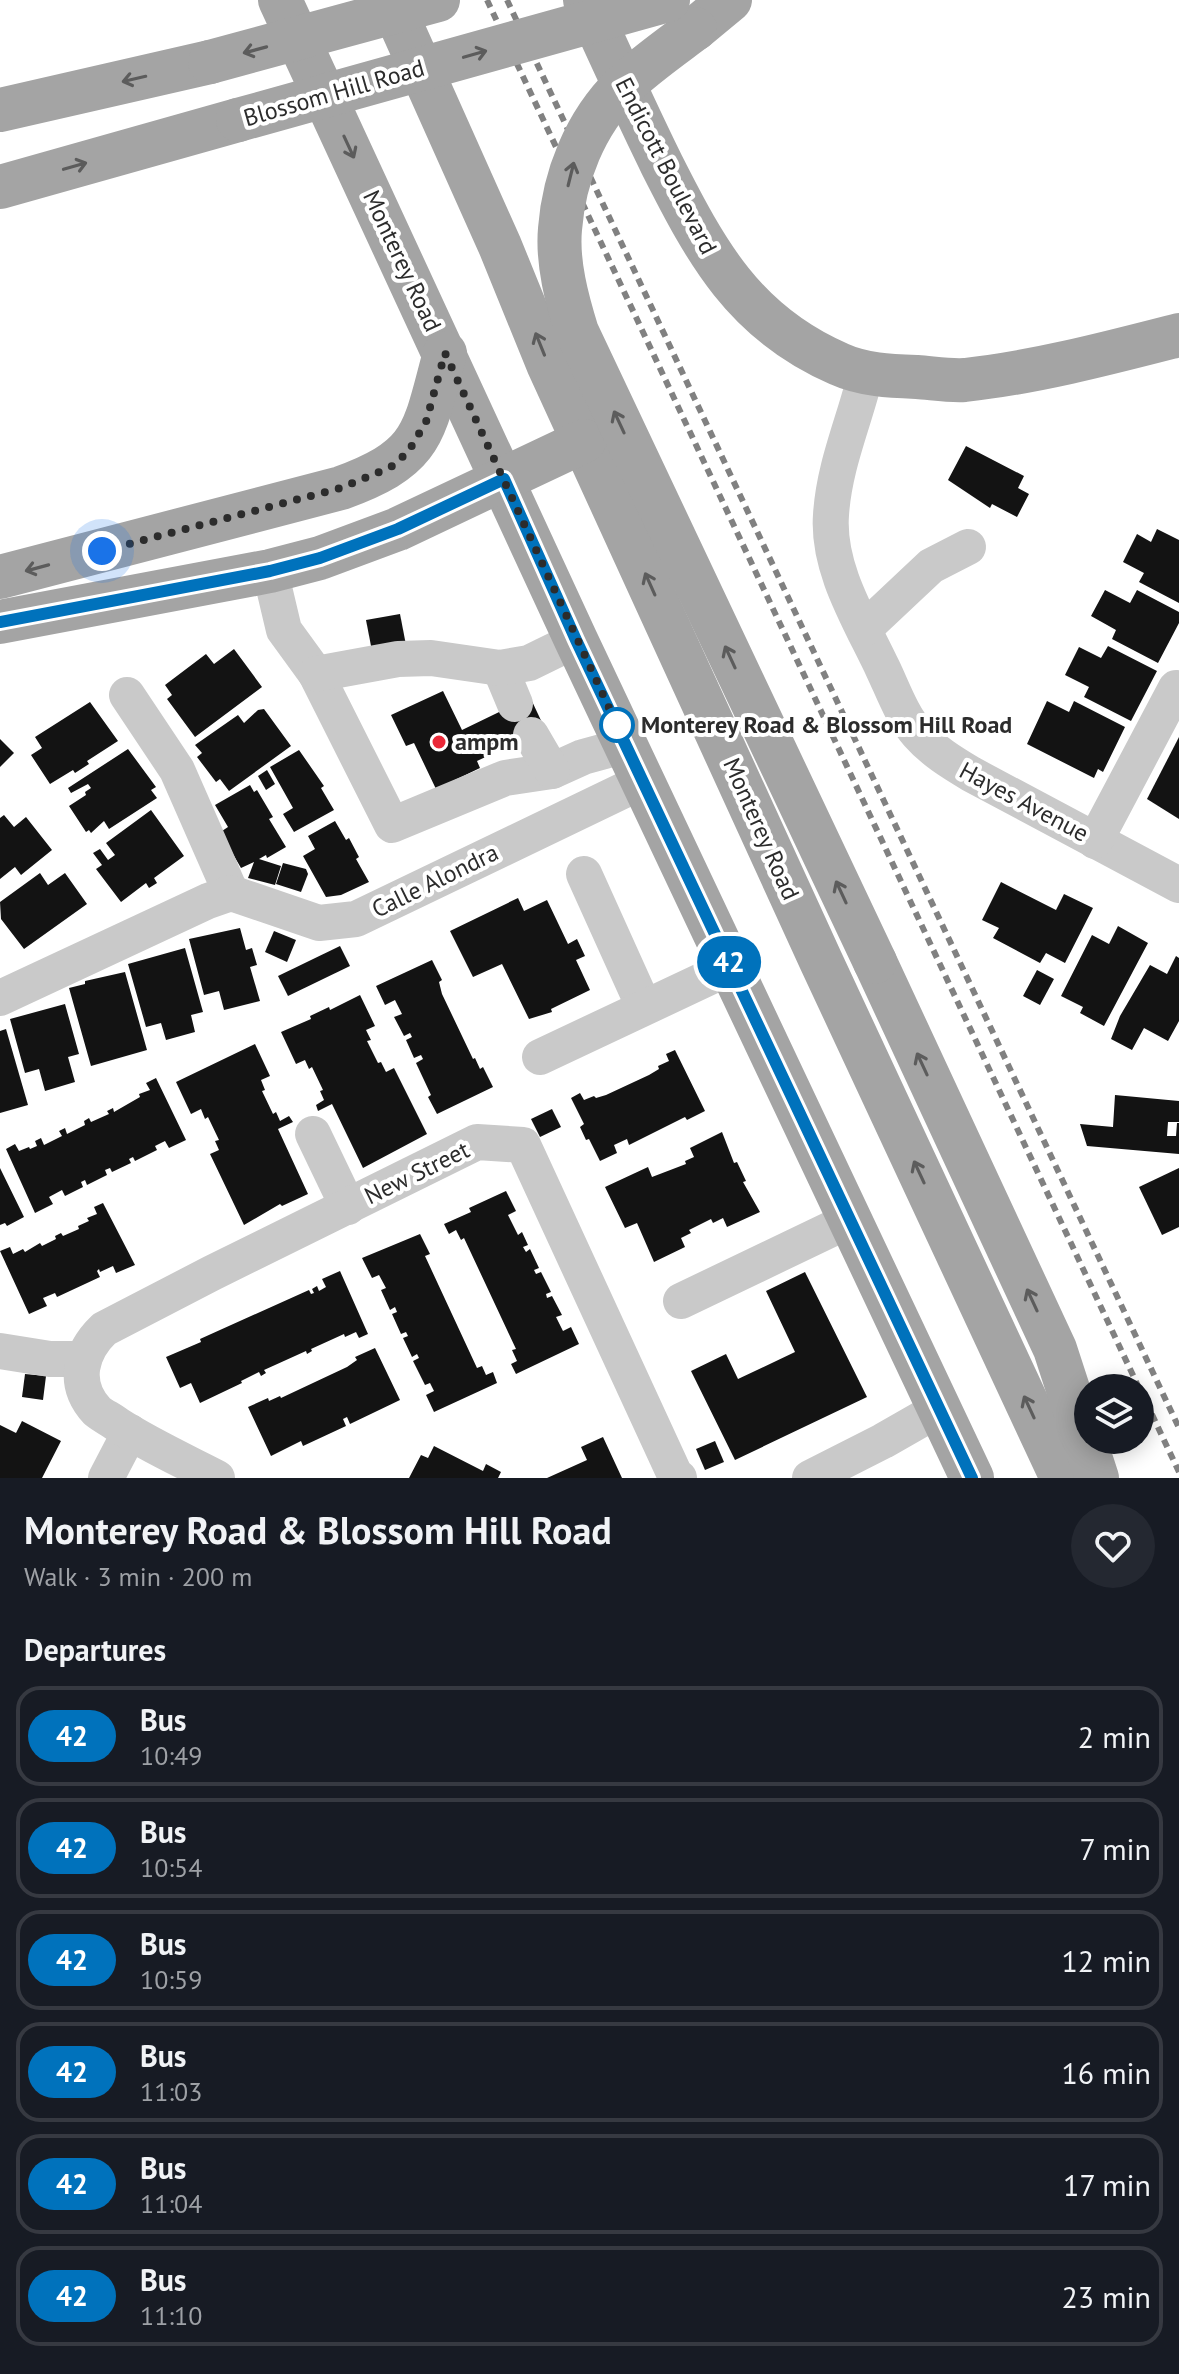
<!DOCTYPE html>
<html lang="en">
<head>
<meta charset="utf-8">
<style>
	body { margin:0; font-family:"PT Sans",sans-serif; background:#242831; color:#f1f3f6; height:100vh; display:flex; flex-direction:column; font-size:30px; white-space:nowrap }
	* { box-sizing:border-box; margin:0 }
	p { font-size:26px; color:#9ea1a6 }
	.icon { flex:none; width:44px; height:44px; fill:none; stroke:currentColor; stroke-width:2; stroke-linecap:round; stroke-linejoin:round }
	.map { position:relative; height:1478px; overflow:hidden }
	.side { display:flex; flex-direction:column; background:#171b24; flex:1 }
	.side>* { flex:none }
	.badge { padding:0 16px; border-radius:26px; font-size:28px; line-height:52px }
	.controls { position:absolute; left:1074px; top:1374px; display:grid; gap:16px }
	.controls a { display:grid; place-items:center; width:80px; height:80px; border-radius:50%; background:#171b24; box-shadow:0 4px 20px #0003; font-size:40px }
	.you { position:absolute; width:40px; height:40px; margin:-20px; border:6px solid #fff; border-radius:50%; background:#1a73e8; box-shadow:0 0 0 12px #1a73e833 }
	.map>.badge { position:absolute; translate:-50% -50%; box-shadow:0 0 0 4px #fff }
	h2 { padding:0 24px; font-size:30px; line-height:72px }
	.round { display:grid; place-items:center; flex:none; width:84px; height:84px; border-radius:42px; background:#242831 }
	.summary { display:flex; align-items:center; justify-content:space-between; height:136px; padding:0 24px }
	h1 { font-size:38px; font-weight:600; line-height:60px }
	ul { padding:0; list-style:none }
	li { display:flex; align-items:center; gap:24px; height:100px; margin:0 16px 12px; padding:0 8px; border:4px solid #363941; border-radius:24px }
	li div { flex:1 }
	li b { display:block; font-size:30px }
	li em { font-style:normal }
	li .badge { min-width:88px; font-weight:700; text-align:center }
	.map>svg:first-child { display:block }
	.building { fill:#131313 }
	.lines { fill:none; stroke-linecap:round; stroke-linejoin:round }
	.minor { stroke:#c9c9c9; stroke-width:36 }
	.major { stroke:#a4a4a4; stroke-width:44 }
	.rail { stroke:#818181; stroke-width:6; stroke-dasharray:8 6; stroke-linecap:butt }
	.major-bridge { stroke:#a4a4a4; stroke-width:44 }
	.oneway { stroke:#5c5c5c }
	.line-casing { stroke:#fff; stroke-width:18 }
	.line { stroke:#0072bc; stroke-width:12 }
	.walk { stroke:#2c2c2c; stroke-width:8; stroke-dasharray:0 14.4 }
	.stop-dot { fill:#fff; stroke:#0072bc; stroke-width:4 }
	.poi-dot { fill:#ea2838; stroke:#fff; stroke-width:3 }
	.labels { text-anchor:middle; stroke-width:8; stroke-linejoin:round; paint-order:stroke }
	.street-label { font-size:24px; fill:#2c2c2c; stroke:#fff }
	.stop-label { font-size:24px; font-weight:bold; fill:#2c2c2c; stroke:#fff; text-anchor:start }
	.poi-label { font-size:24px; font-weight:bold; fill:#2c2c2c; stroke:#fff; text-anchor:start }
</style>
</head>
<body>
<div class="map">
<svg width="1179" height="1478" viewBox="0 0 1179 1478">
	<rect width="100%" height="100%" fill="#fff"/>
	<!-- building -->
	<g class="building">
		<polygon points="966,446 1024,476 1018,488 1029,494 1017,517 992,504 990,508 948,480"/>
		<polygon points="1157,529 1179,540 1179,603 1139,582 1144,573 1123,562 1137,534 1151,542"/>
		<polygon points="1105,590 1130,603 1137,590 1179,612 1179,623 1158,663 1112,639 1116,630 1091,616"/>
		<polygon points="400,614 406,645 372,651 366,620"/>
		<polygon points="1108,646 1157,671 1131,721 1084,697 1089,687 1065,675 1079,647 1101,658"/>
		<polygon points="234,649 262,687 195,737 167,699 172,695 165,685 206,654 214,664"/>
		<polygon points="443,691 462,730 530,697 545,729 477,761 480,768 436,789 414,743 406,746 391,715"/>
		<polygon points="1047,701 1069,712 1074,701 1125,727 1103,772 1098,769 1094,778 1027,744"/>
		<polygon points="90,702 118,741 87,761 89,764 75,773 73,770 50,784 31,755 42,748 35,737"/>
		<polygon points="264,709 291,746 229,791 220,779 216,782 197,757 202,753 195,745 238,715 244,723 258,710"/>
		<polygon points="1179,737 1179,819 1147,799"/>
		<polygon points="0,739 14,753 0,767"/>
		<polygon points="128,749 156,787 151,790 157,798 109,829 104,821 91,833 89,830 86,832 69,806 86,795 85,792 91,788 88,784 71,793 68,788"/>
		<polygon points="299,750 324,786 321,788 334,810 294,832 283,814 293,808 270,767"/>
		<polygon points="267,770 275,784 266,790 258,776"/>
		<polygon points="250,785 254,792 257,790 273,817 269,819 286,847 267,858 266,855 259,859 281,866 275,885 248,878 254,862 241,868 226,842 222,831 228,827 215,805"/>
		<polygon points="151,810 184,856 154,878 157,883 149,888 146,883 121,902 96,869 102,865 93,853 100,849 108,860 115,855 106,843"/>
		<polygon points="4,815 14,827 26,817 52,850 21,875 15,867 0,879 0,818"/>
		<polygon points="335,821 346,840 349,838 359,857 356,859 369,882 341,895 326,897 303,856 315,849 308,836"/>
		<polygon points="283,863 306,869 308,874 301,892 276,884"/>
		<polygon points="40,873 48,885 65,873 87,904 24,949 1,919 0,902"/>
		<polygon points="1001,882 1056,910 1064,894 1093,908 1065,963 1046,953 1040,963 993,938 999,928 982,920"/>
		<polygon points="518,898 524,911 547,900 568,944 577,939 585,956 576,960 590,990 551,1009 552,1012 529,1019 502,964 473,977 450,931"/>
		<polygon points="1118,926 1148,943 1104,1026 1080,1013 1083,1007 1061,996 1092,935 1109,944"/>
		<polygon points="240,928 246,950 252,948 257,965 250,967 260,1001 224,1010 219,991 204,995 189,939"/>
		<polygon points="274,931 296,940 287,962 265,952"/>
		<polygon points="340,946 350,966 288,996 278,976"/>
		<polygon points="185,948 203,1012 191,1015 195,1032 166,1040 161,1023 146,1027 128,964"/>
		<polygon points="1176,956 1179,958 1179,1021 1168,1041 1144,1028 1132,1050 1111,1039 1120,1016 1150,965 1167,974"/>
		<polygon points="432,960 442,980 439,982 442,994 473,1059 475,1058 480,1069 483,1067 493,1087 437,1114 428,1097 431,1095 416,1063 423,1059 421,1055 414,1058 406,1040 412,1037 410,1033 404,1036 394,1017 402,1014 395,1000 385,1005 376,986"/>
		<polygon points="1037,970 1054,979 1040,1005 1023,996"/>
		<polygon points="125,972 147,1050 91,1066 69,988 85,984 85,981"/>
		<polygon points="360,995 375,1026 366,1030 371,1040 367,1041 378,1063 381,1062 386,1072 394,1068 427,1134 363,1168 332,1104 318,1111 316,1105 324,1100 320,1091 323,1090 312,1067 309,1069 305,1060 296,1064 281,1032 311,1019 310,1016 329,1007 330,1010"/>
		<polygon points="65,1004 79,1054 68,1057 75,1082 45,1091 39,1069 25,1073 10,1019"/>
		<polygon points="6,1029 28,1105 0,1113 0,1031"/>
		<polygon points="255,1044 270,1076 261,1080 265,1090 262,1091 273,1114 276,1112 280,1121 289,1116 293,1122 278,1129 308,1194 282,1206 280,1204 244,1225 210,1154 219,1150 215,1141 219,1140 208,1117 205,1119 201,1109 191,1114 176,1082"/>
		<polygon points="675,1050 705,1111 687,1120 685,1117 629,1145 627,1139 614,1145 617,1153 600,1161 589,1139 586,1140 580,1127 584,1124 571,1098 580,1093 584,1100 594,1096 596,1098 606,1095 649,1075 659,1069 658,1066 669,1061 666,1054"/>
		<polygon points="156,1078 186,1140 169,1148 165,1141 155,1146 157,1150 135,1161 133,1157 129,1159 131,1163 112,1172 110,1168 105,1170 107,1175 87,1185 85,1180 81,1182 83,1187 65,1196 62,1190 49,1197 53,1204 35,1213 6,1149 15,1144 19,1151 29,1147 30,1149 37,1146 35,1141 41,1138 44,1145 62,1136 59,1131 65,1128 67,1134 85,1125 84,1121 89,1118 91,1122 109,1114 107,1111 113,1108 114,1112 140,1097 139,1094 150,1090 146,1083"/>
		<polygon points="1115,1095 1179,1101 1179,1122 1168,1122 1167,1136 1176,1136 1177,1123 1179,1123 1179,1154 1087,1146 1080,1124 1113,1127"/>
		<polygon points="552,1109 561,1127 540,1137 531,1119"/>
		<polygon points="722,1132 734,1163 737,1162 746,1181 743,1182 760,1212 727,1227 723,1218 713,1223 711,1219 689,1230 691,1233 681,1238 685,1247 654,1262 637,1223 625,1228 605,1187 648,1167 652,1177 686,1164 685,1161 694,1157 690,1148"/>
		<polygon points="0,1168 24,1217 7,1226 5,1223 0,1225"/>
		<polygon points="1179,1168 1179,1227 1162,1235 1139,1187"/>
		<polygon points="506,1191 516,1211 508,1215 518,1235 522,1232 528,1245 523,1247 526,1252 530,1249 539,1268 534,1270 536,1274 541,1272 551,1292 546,1294 547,1298 552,1296 562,1315 556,1317 563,1331 571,1327 579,1344 516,1374 511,1364 517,1361 512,1350 516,1349 464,1238 461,1240 456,1230 449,1234 444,1224 471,1212 469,1208"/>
		<polygon points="103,1203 135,1265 116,1273 113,1266 100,1272 99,1269 97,1271 100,1277 57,1297 55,1293 43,1298 47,1306 29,1314 0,1251 10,1247 13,1254 23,1249 25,1252 40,1243 42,1246 56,1239 55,1236 61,1233 63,1236 79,1229 78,1226 89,1221 87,1218 97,1214 94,1207"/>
		<polygon points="420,1234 430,1254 425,1256 477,1368 482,1366 486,1375 493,1372 497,1383 434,1412 426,1395 434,1391 430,1383 425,1385 413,1361 419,1358 417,1354 412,1357 403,1338 408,1336 406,1332 401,1334 392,1314 397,1312 395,1307 390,1310 381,1290 386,1288 379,1275 372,1278 362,1258"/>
		<polygon points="340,1271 368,1334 359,1338 356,1332 345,1337 344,1334 311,1349 312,1351 307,1354 306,1351 264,1370 266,1373 261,1376 259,1372 241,1381 242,1383 200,1403 191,1383 180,1388 166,1357 201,1342 200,1339 309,1290 311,1294 314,1293 312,1289 317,1286 319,1291 326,1287 322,1279"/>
		<polygon points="805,1272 867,1397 735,1460 691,1371 726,1354 738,1379 795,1352 766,1291"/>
		<polygon points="375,1348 400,1400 350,1424 347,1417 343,1419 346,1426 303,1446 301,1441 271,1456 248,1407 268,1398 269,1401 280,1396 281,1398 347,1367 357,1360 355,1357"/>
		<polygon points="25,1374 46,1376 43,1400 22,1397"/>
		<polygon points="22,1421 61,1441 42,1478 0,1478 0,1425 16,1433"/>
		<polygon points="603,1437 622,1478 547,1478 587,1460 581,1447"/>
		<polygon points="715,1441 724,1462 705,1470 696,1449"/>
		<polygon points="434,1446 483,1471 486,1464 501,1472 498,1478 409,1478 421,1455 428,1458"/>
	</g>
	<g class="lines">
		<!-- minor -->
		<g class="minor">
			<path d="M866,373c-11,47 -32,92 -35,142 -4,54 30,107 52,154 10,21 19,47 35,65 15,17 33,28 53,40l208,111"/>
			<polyline points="270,571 284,630 316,674 392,825 505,778 552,771 583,757 627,745"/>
			<polyline points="864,629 931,566 968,547"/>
			<polyline points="500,668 515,704"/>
			<polyline points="316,674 398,659 431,658 500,668 529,663 576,640"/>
			<polyline points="127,695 177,770 231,893"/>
			<polyline points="531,735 552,771"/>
			<polyline points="1095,841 1176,688"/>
			<polyline points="584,874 644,1007"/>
			<polyline points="0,998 208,901 231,893 319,923 356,919 643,781"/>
			<polyline points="540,1057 731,967"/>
			<polyline points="313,1134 348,1207"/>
			<polyline points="681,1301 850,1220"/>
			<polyline points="0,1351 50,1359 84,1359"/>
			<polyline points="106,1478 130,1432"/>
			<path d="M217,1478c-33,-17 -68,-33 -99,-53 -6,-5 -15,-9 -21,-14 -25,-27 -17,-59 7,-82l108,-56 265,-131 46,3 152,330 4,3"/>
			<polyline points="810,1478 883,1441 939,1409"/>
		</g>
		<!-- major -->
		<g class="major">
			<polyline points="280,0 576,640 972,1478"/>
			<polyline points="390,0 500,246 548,364 821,961 1062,1478"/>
			<path d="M585,0c25,55 50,110 77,165 44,87 82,158 177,199 24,11 52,12 78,13 15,1 32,4 48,3 72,-8 144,-27 214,-45"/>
			<polyline points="695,29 730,0"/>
			<polyline points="0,110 210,62"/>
			<polyline points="0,187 238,120"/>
			<path d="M0,577l341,-89c85,-31 82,-55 104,-135"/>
			<polyline points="0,622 270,571 320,558 398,529 584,441"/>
			<polyline points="875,962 1055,1349 1097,1478"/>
		</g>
		<!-- rail -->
		<g class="rail">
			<polyline points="487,0 1139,1388"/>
			<polyline points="507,0 1179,1428"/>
			<polyline points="1140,1389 1179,1472"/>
		</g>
		<!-- major-bridge -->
		<g class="major-bridge">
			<path d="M695,29c-24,18 -50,36 -72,57 -38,37 -59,91 -63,143 -3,34 7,71 17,103l298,630"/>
			<polyline points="210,62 438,0"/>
			<polyline points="238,120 668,0"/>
		</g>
	</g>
	<!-- one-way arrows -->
	<defs><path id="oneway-shaft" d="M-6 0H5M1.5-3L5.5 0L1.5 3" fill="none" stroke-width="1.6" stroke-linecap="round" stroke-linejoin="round" transform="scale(2)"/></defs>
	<g class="oneway">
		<use href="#oneway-shaft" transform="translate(255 50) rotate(165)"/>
		<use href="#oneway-shaft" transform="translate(475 54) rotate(-16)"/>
		<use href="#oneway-shaft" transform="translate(134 79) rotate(167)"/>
		<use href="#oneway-shaft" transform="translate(349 147) rotate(65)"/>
		<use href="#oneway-shaft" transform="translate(75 166) rotate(-16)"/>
		<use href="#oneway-shaft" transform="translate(571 174) rotate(-76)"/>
		<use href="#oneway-shaft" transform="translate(540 344) rotate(-112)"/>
		<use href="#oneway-shaft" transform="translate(619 422) rotate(-115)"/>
		<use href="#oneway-shaft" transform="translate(37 568) rotate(165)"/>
		<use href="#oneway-shaft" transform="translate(650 584) rotate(-114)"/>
		<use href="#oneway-shaft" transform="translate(730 657) rotate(-115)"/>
		<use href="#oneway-shaft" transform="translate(841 892) rotate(-115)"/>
		<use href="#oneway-shaft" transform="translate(922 1064) rotate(-115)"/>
		<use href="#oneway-shaft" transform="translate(919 1172) rotate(-115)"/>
		<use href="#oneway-shaft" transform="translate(1032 1300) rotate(-115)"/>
		<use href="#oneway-shaft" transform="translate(1029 1407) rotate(-115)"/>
	</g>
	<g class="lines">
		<defs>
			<polyline id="line" points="0,622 270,571 320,558 398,529 504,479 576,640 972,1478"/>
		</defs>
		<!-- line casing -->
		<use href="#line" class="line-casing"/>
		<!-- line -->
		<use href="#line" class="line"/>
		<!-- walk -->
		<polyline class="walk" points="102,551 341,488 391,467 408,452 426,422 445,353 617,725"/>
	</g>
	<!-- markers -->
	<circle class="stop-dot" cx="617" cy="725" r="16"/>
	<circle class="poi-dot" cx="439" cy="742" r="8"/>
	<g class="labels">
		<!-- street labels -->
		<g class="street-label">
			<text transform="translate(334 93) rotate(-16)" y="8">Blossom Hill Road</text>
			<text transform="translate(666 166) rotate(63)" y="8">Endicott Boulevard</text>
			<text transform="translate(402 261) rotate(65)" y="8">Monterey Road</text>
			<text transform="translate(1024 802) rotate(28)" y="8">Hayes Avenue</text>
			<text transform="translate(761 829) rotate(66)" y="8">Monterey Road</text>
			<text transform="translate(435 881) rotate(-26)" y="8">Calle Alondra</text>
			<text transform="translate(417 1173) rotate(-26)" y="8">New Street</text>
		</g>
		<!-- stop labels -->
		<g class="stop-label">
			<text x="641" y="733">Monterey Road &amp; Blossom Hill Road</text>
		</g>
		<!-- poi labels -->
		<g class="poi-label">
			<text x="455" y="750">ampm</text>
		</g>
	</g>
</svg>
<div class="controls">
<a><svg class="icon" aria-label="layers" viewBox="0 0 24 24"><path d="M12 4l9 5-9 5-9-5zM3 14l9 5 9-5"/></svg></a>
</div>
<div class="you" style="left:102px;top:551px"></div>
<b class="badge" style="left:729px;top:962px;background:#0072bc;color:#fff">42</b>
</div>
<section class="side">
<div class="summary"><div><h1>Monterey Road &amp; Blossom Hill Road</h1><p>Walk · 3 min · 200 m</p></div><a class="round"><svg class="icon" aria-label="heart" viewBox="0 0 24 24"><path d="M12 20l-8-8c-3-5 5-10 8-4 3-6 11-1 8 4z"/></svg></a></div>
<h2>Departures</h2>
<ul>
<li><span class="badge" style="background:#0072bc;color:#fff">42</span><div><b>Bus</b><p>10:49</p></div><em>2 min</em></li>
<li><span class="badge" style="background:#0072bc;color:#fff">42</span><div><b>Bus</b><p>10:54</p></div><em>7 min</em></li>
<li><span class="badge" style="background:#0072bc;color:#fff">42</span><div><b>Bus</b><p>10:59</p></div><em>12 min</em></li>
<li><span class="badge" style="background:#0072bc;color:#fff">42</span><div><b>Bus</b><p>11:03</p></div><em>16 min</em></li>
<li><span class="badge" style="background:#0072bc;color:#fff">42</span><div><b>Bus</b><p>11:04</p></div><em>17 min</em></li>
<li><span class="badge" style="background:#0072bc;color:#fff">42</span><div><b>Bus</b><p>11:10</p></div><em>23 min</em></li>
</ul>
</section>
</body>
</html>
